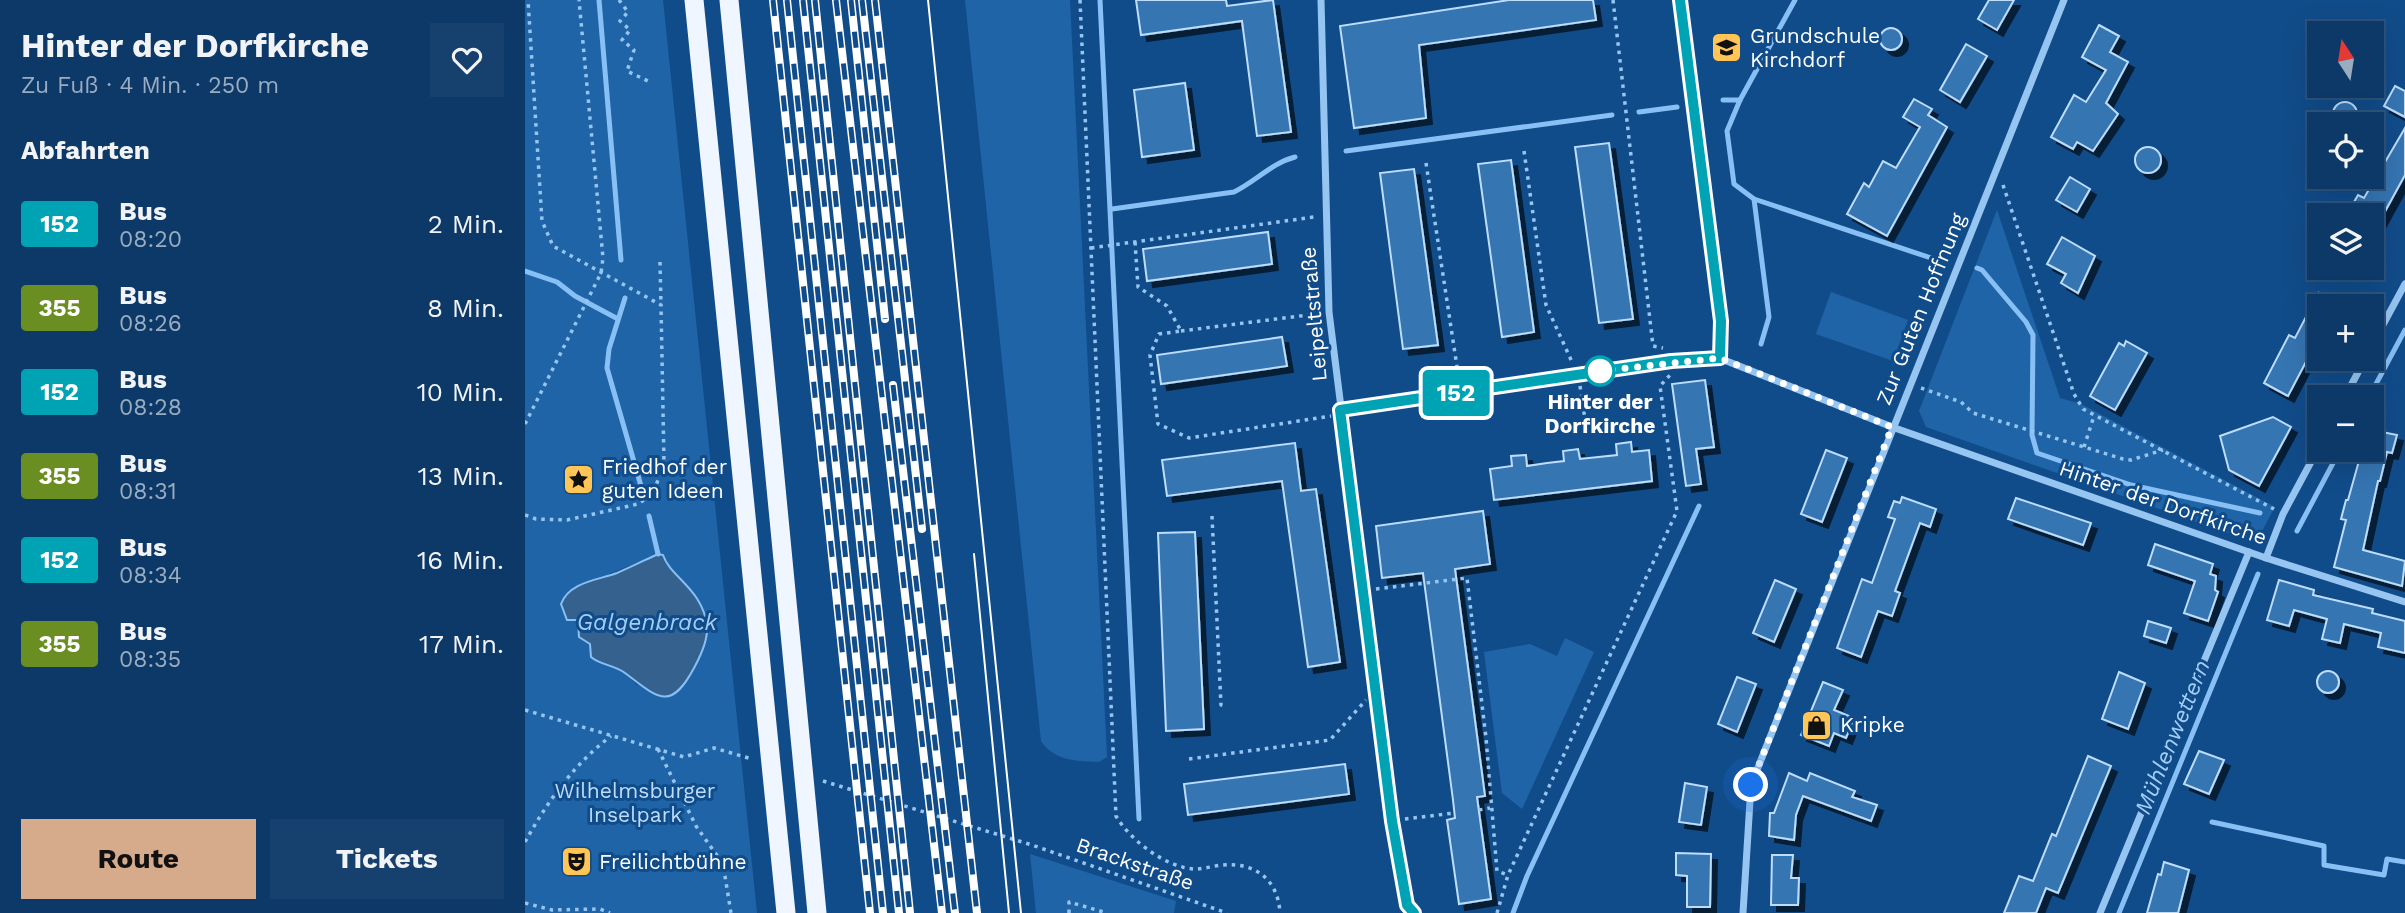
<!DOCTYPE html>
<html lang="de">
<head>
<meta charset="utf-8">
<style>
	body { margin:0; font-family:"Work Sans",sans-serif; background:#16406e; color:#f1f3f6; height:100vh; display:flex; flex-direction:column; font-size:26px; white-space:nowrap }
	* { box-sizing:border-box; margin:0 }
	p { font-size:23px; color:#9aacc0 }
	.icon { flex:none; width:38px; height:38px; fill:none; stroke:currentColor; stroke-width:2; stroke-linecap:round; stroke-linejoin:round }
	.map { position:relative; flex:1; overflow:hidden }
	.drawer { display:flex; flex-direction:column; background:#0d3968; width:525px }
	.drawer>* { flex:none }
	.badge { padding:0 14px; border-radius:5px; font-size:24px; line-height:46px }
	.needle { width:46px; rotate:348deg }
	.controls { position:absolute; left:1782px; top:21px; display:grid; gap:14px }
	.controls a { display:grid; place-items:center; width:77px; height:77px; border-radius:0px; background:#0d3968; box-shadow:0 7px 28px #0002,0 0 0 2px #2d537c; font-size:35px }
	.you { position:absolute; width:35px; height:35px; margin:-18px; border:5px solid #fff; border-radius:50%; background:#1a73e8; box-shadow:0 0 0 10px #1a73e833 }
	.map>.badge { position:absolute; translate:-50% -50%; box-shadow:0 0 0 4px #fff }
	h2 { padding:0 21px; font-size:26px; line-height:63px }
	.round { display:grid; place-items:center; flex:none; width:74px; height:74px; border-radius:0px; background:#16406e }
	.headline { display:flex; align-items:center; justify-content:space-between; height:119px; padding:0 21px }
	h1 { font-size:33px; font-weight:700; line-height:52px }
	.cta { display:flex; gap:14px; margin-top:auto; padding:14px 21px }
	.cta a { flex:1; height:80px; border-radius:0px; background:#d6ab8b; color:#111; font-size:28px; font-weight:700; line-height:80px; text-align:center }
	.cta a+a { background:#16406e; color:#f1f3f6 }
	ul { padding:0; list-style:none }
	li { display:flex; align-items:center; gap:21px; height:84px; padding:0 21px }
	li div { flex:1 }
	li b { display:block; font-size:26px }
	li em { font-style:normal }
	li .badge { min-width:77px; font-weight:700; text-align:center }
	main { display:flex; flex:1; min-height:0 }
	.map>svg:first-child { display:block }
	.green { fill:#2064a8; fill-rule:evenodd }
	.water { fill:#35618f; stroke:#88c0f5; stroke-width:2 }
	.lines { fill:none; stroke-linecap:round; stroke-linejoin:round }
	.stream { stroke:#88c0f5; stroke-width:5 }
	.building { fill:#3474b2; stroke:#beddfd; stroke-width:2; filter:url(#shadow) }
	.path { stroke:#97c5f1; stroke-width:3.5; stroke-dasharray:3.5 5; stroke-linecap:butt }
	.minor { stroke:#97c5f1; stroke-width:7 }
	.trunk { stroke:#f0f6ff; stroke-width:19 }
	.tram { stroke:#fff; stroke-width:2 }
	.rail-casing { stroke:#fff; stroke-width:8 }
	.rail { stroke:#114c8a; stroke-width:5; stroke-dasharray:16; stroke-linecap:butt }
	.line-casing { stroke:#fff; stroke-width:16 }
	.line { stroke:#00a3b4; stroke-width:10 }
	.walk { stroke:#fff; stroke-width:7; stroke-dasharray:0 12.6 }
	.stop-dot { fill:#fff; stroke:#00a3b4; stroke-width:3.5 }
	.labels { text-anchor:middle; stroke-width:6; stroke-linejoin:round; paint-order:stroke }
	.poi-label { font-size:21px; fill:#fff; stroke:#114c8a; text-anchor:start }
	.street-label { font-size:21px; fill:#fff; stroke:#114c8a }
	.stop-label { font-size:21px; font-weight:bold; fill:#fff; stroke:#114c8a }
	.park-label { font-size:21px; fill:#beddfd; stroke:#114c8a }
	.water-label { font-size:23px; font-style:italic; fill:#a3cef9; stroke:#114c8a }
</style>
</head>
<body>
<main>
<section class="drawer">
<div class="headline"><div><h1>Hinter der Dorfkirche</h1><p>Zu Fuß · 4 Min. · 250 m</p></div><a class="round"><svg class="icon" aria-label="heart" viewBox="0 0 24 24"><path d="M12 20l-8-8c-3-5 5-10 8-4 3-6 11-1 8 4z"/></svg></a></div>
<h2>Abfahrten</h2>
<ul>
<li><span class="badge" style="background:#00a3b4;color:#fff">152</span><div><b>Bus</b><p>08:20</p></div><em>2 Min.</em></li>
<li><span class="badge" style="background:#6b8e23;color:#fff">355</span><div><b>Bus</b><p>08:26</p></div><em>8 Min.</em></li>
<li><span class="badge" style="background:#00a3b4;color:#fff">152</span><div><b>Bus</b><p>08:28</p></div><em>10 Min.</em></li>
<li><span class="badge" style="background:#6b8e23;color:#fff">355</span><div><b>Bus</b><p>08:31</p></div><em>13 Min.</em></li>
<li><span class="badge" style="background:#00a3b4;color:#fff">152</span><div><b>Bus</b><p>08:34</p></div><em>16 Min.</em></li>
<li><span class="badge" style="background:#6b8e23;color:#fff">355</span><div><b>Bus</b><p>08:35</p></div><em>17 Min.</em></li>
</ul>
<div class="cta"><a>Route</a><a>Tickets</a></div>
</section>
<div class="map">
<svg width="1880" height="913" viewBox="0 0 1880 913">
	<defs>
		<filter id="shadow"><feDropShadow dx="6" dy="6" stdDeviation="0" flood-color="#0009"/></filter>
	</defs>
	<rect width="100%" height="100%" fill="#114c8a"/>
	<!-- green -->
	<g class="green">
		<path d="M0,0h138l94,913h-232zM117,561c46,33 81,40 54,104l-59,20 -12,-12 -34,-16 -1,-13 -7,-3 -4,-21 -13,-26c25,-13 49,-23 76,-33z"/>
		<path d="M440,0h105l37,757 -8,5c-22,-1 -45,-1 -58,-21z"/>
		<polygon points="1472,210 1535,398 1556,404 1750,507 1737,531 1717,538 1401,427 1394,411"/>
		<polygon points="1306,292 1383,320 1368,361 1291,334"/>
		<polygon points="1040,638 1069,652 997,809 977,793 959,652 1005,644 1032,656"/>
		<polygon points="505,854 651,901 649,913 511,913"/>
	</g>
	<!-- water -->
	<path class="water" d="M133,554l5,1c7,22 41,35 44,72 1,14 -7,30 -13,41 -24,45 -37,29 -69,5 -10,-8 -25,-8 -34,-16l-1,-13 -11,-7 -1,-17h-11l-6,-16c8,-22 37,-24 56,-31 14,-6 28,-13 41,-19z"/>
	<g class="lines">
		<!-- stream -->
		<g class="stream">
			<polyline points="74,0 96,260"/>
			<polyline points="575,0 614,819"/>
			<polyline points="1198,100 1215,100"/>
			<polyline points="1114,112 1152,107"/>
			<polyline points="821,151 1087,115"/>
			<polyline points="1229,199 1418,262"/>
			<path d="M587,209l122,-17c22,-11 38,-29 61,-35"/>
			<polyline points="1452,268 1457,270 1501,322 1508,335 1507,435 1512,453 1606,485 1735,513"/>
			<polyline points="0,271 32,282 50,296 93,319"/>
			<polyline points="100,298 84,349 82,368 118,493"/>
			<polyline points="1236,344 1244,317 1229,199 1209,184 1202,131 1215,100 1270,0"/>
			<polyline points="1844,397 1880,330"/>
			<polyline points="124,516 133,554"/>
			<polyline points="1772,531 1815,450"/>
			<polyline points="1687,822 1799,846 1799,865 1859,875 1862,859 1880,862"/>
			<polyline points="988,913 1002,876 1174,506"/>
			<polyline points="1594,913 1733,574"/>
		</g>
	</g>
	<!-- building -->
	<g class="building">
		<polygon points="611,0 701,0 702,6 748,0 766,132 732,136 717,21 616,35"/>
		<polygon points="984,0 1068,0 1071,20 894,45 901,118 829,128 815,26"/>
		<polygon points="1464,0 1489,0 1472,30 1453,19"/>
		<polygon points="1574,25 1594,36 1585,52 1603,62 1581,103 1593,114 1568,151 1552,142 1548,149 1526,137 1549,95 1561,102 1581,70 1557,57"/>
		<circle cx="1366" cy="39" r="11"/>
		<polygon points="1441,44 1462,56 1435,102 1415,90"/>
		<polygon points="660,83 669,150 617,157 609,90"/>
		<polygon points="1870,86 1880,91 1880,117 1859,106"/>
		<polygon points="1389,99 1407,109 1403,115 1422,127 1362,236 1322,214 1339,183 1344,187 1358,161 1371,168 1395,127 1378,117"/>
		<circle cx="1820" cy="114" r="12"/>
		<polygon points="1880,128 1880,175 1846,237 1846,215 1825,209 1833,195 1839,198"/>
		<polygon points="1084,143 1108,319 1074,323 1050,147"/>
		<circle cx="1623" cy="160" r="13"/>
		<polygon points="986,160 1009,332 977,337 953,164"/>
		<polygon points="889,169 913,345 878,349 855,173"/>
		<polygon points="1545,177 1565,189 1552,212 1531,200"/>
		<polygon points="743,232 747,264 622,281 618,249"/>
		<polygon points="1537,237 1570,256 1553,293 1536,283 1541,274 1522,264"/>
		<polygon points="1794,292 1794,337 1763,396 1739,383 1764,335 1770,338"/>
		<polygon points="757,337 762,366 636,384 632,355"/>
		<polygon points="1601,341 1622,353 1590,410 1565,396 1594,343 1599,346"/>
		<polygon points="1180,380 1189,447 1171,449 1176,484 1161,486 1147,384"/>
		<polygon points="1748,417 1766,427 1734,486 1704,470 1695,436"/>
		<polygon points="1852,431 1872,435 1867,453 1862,452 1855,481 1853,481 1838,550 1880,561 1877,586 1809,567 1821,520 1816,519 1821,500 1823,500 1837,450 1848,448"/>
		<polygon points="1106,442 1107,452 1124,450 1127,481 969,500 965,469 987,466 986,456 1001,455 1002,466 1022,463 1039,461 1038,451 1053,449 1055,459 1092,455 1091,444"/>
		<polygon points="770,443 776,491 791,489 815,662 783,667 757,481 642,496 637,460"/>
		<polygon points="1301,450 1322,458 1297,522 1276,514"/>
		<polygon points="1377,497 1411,509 1405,527 1395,523 1370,591 1375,593 1367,616 1353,611 1336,657 1312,648 1337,579 1347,583 1370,519 1363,517 1369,501 1375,503"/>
		<polygon points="1491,498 1566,523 1558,545 1483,519"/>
		<polygon points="958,511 965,564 930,569 960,796 952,797 966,899 934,904 922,820 930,818 928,800 898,573 857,578 851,526"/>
		<polygon points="670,532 679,729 641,731 633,533"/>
		<polygon points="1630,544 1688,564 1685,574 1691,576 1690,590 1693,592 1683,621 1659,613 1670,581 1623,565"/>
		<polygon points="1250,580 1271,589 1249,642 1228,633"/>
		<polygon points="1754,580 1789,590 1788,595 1848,609 1847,613 1880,621 1880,653 1853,647 1856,633 1819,624 1815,643 1797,639 1802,619 1769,610 1764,626 1742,620"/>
		<polygon points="1623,621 1646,628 1641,643 1619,636"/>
		<circle cx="1803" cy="682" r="11"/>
		<polygon points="1594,672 1620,683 1603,729 1577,719"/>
		<polygon points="1212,677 1231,684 1212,732 1193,724"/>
		<polygon points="1298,682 1318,690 1309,710 1329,718 1321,738 1309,733 1304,746 1276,735"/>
		<polygon points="1674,751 1699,760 1684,794 1659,784"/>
		<polygon points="1563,756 1586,766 1533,893 1521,888 1511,913 1479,913 1494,876 1508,881 1527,834 1531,836"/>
		<polygon points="820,764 824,794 663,815 659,784"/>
		<polygon points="1264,773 1282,781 1285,773 1330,791 1327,797 1352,805 1346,821 1278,796 1271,815 1269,840 1244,836 1245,813 1249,813"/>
		<polygon points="1160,783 1182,787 1176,825 1154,822"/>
		<polygon points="1151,853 1186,854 1185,907 1162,907 1162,876 1151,875"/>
		<polygon points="1247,855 1268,855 1266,878 1274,878 1273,905 1246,905"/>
		<polygon points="1639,862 1664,870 1653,913 1622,913 1633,874 1636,875"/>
	</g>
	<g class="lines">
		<!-- path -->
		<g class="path">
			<polyline points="94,0 103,12 95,21 105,30 97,40 109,50 102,71 125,82"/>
			<path d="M555,0l36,816c14,24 50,52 79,53 9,0 18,-3 27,-4 34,-3 56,15 58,48"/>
			<polyline points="1088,0 1128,346 1138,348"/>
			<polyline points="999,151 1021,305 1047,362"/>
			<polyline points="901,163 934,380"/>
			<polyline points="1478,185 1549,394 1558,409 1749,509"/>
			<polyline points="610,242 613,287 642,306 656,331 634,334 625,355 633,424 664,438 806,416"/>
			<polyline points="566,248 789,217"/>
			<polyline points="135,262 136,305"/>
			<polyline points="656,331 791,314"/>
			<polyline points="1055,386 1061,426"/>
			<polyline points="1396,388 1436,402 1448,413 1598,459 1606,460 1638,450"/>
			<polyline points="0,424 76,273 78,258 54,0"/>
			<polyline points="1559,447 1569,416"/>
			<polyline points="0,515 11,519 42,520 113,504 128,494 139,463 136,305 28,246 17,221 3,0"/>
			<polyline points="687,516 696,705 702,705"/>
			<polyline points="851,589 942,578 961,738 972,871 983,875"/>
			<polyline points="0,710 159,757 189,748 227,759"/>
			<polyline points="133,749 171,826 198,864 206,913"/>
			<polyline points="664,759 805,740 841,700"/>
			<polyline points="298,781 507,845 702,913"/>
			<polyline points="954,810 965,808"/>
			<polyline points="880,819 929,813"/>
			<path d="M0,842c23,-41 48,-77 86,-106"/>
			<polyline points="0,903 27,910 75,909 85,913"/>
			<polyline points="544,913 544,902 582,913"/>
			<polyline points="972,913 983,875 1152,511 1135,386 1146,374"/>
		</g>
		<!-- minor -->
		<g class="minor">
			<polyline points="796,0 804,312 868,821 882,905 889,913"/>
			<polyline points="1156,0 1193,293 1197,345 1194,358"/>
			<polyline points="1846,347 1880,284"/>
			<polyline points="1820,397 1840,359"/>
			<polyline points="815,410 1146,361 1194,358 1367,427 1741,558 1880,602"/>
			<polyline points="1741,558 1758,514 1794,447"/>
			<polyline points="1218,913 1226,785 1539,0"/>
			<polyline points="1575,913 1724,552"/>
		</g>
		<!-- trunk -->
		<g class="trunk">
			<polyline points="169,0 261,913"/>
			<polyline points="204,0 292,913"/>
		</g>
		<!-- tram -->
		<g class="tram">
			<polyline points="403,0 496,913"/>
			<polyline points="449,554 484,913"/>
		</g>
		<defs>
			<g id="rail">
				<polyline points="248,0 345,913"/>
				<polyline points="262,0 358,913"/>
				<polyline points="278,0 374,913"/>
				<polyline points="290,0 385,913"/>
				<polyline points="311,0 417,913"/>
				<polyline points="326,0 360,319"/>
				<polyline points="337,0 397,529"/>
				<polyline points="350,0 452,913"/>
				<polyline points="368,385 430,913"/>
			</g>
		</defs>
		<!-- rail casing -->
		<use href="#rail" class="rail-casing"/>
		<!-- rail -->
		<use href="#rail" class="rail"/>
	</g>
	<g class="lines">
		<defs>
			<polyline id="line" points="889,913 882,905 867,821 815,410 1146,361 1195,358 1196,321 1155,0"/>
		</defs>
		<!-- line casing -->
		<use href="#line" class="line-casing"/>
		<!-- line -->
		<use href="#line" class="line"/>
		<!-- walk -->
		<polyline class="walk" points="1075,371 1195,358 1367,427 1226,785"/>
	</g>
	<!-- icons -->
	<defs>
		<symbol id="school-square" viewBox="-11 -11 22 22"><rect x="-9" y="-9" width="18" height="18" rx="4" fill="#ffc657" stroke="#114c8a"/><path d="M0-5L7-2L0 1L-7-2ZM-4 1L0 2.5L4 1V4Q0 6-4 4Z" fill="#111"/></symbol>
		<symbol id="sight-square" viewBox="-11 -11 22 22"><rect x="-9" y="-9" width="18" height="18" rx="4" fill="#ffc657" stroke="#114c8a"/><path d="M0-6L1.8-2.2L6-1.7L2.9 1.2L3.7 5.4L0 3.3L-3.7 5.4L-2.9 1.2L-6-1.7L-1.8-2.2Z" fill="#111"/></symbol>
		<symbol id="shop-square" viewBox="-11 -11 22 22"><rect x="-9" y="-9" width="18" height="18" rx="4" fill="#ffc657" stroke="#114c8a"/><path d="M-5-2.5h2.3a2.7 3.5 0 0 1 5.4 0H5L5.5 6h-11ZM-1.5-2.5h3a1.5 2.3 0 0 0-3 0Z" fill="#111"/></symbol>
		<symbol id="theatre-square" viewBox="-11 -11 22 22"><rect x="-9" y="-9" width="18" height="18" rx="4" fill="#ffc657" stroke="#114c8a"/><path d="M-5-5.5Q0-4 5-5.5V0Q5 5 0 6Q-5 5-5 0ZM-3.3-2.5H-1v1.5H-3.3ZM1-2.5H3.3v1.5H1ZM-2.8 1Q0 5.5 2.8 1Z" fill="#111"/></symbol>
	</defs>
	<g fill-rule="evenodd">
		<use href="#school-square" x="1184" y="30" width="35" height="35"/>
		<use href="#sight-square" x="36" y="462" width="35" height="35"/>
		<use href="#shop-square" x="1274" y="708" width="35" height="35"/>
		<use href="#theatre-square" x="34" y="844" width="35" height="35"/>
	</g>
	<!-- markers -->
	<circle class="stop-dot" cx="1075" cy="371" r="14"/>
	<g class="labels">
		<!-- poi labels -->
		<g class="poi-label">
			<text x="1225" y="43">Grundschule<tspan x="1225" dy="24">Kirchdorf</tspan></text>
			<text x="77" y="474">Friedhof der<tspan x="77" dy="24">guten Ideen</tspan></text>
			<text x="1315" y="732">Kripke</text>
			<text x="74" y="869">Freilichtbühne</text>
		</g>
		<!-- street labels -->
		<g class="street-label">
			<text transform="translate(1396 309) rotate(-68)" y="7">Zur Guten Hoffnung</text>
			<text transform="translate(789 314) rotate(-95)" y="7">Leipeltstraße</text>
			<text transform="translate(1638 503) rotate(19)" y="7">Hinter der Dorfkirche</text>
			<text transform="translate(610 864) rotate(19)" y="7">Brackstraße</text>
		</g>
		<!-- stop labels -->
		<g class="stop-label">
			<text x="1075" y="409">Hinter der<tspan x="1075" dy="24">Dorfkirche</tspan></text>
		</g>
		<!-- park labels -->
		<g class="park-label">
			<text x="110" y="798">Wilhelmsburger<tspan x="110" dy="24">Inselpark</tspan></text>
		</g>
		<!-- water labels -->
		<g class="water-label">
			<text x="122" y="630">Galgenbrack</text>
			<text transform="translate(1647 737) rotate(-68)" y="8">Mühlenwettern</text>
		</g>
	</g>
</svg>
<div class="controls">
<a><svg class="needle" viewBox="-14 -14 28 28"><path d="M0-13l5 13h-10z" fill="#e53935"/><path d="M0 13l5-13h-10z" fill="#9aacc0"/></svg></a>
<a><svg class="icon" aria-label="locate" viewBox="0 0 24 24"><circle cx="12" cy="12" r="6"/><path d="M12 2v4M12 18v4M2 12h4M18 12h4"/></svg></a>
<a><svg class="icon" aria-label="layers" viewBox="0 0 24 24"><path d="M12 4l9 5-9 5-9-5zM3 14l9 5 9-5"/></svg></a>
<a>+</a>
<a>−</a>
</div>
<div class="you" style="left:1226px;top:785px"></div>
<b class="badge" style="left:931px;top:393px;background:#00a3b4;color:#fff">152</b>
</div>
</main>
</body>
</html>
